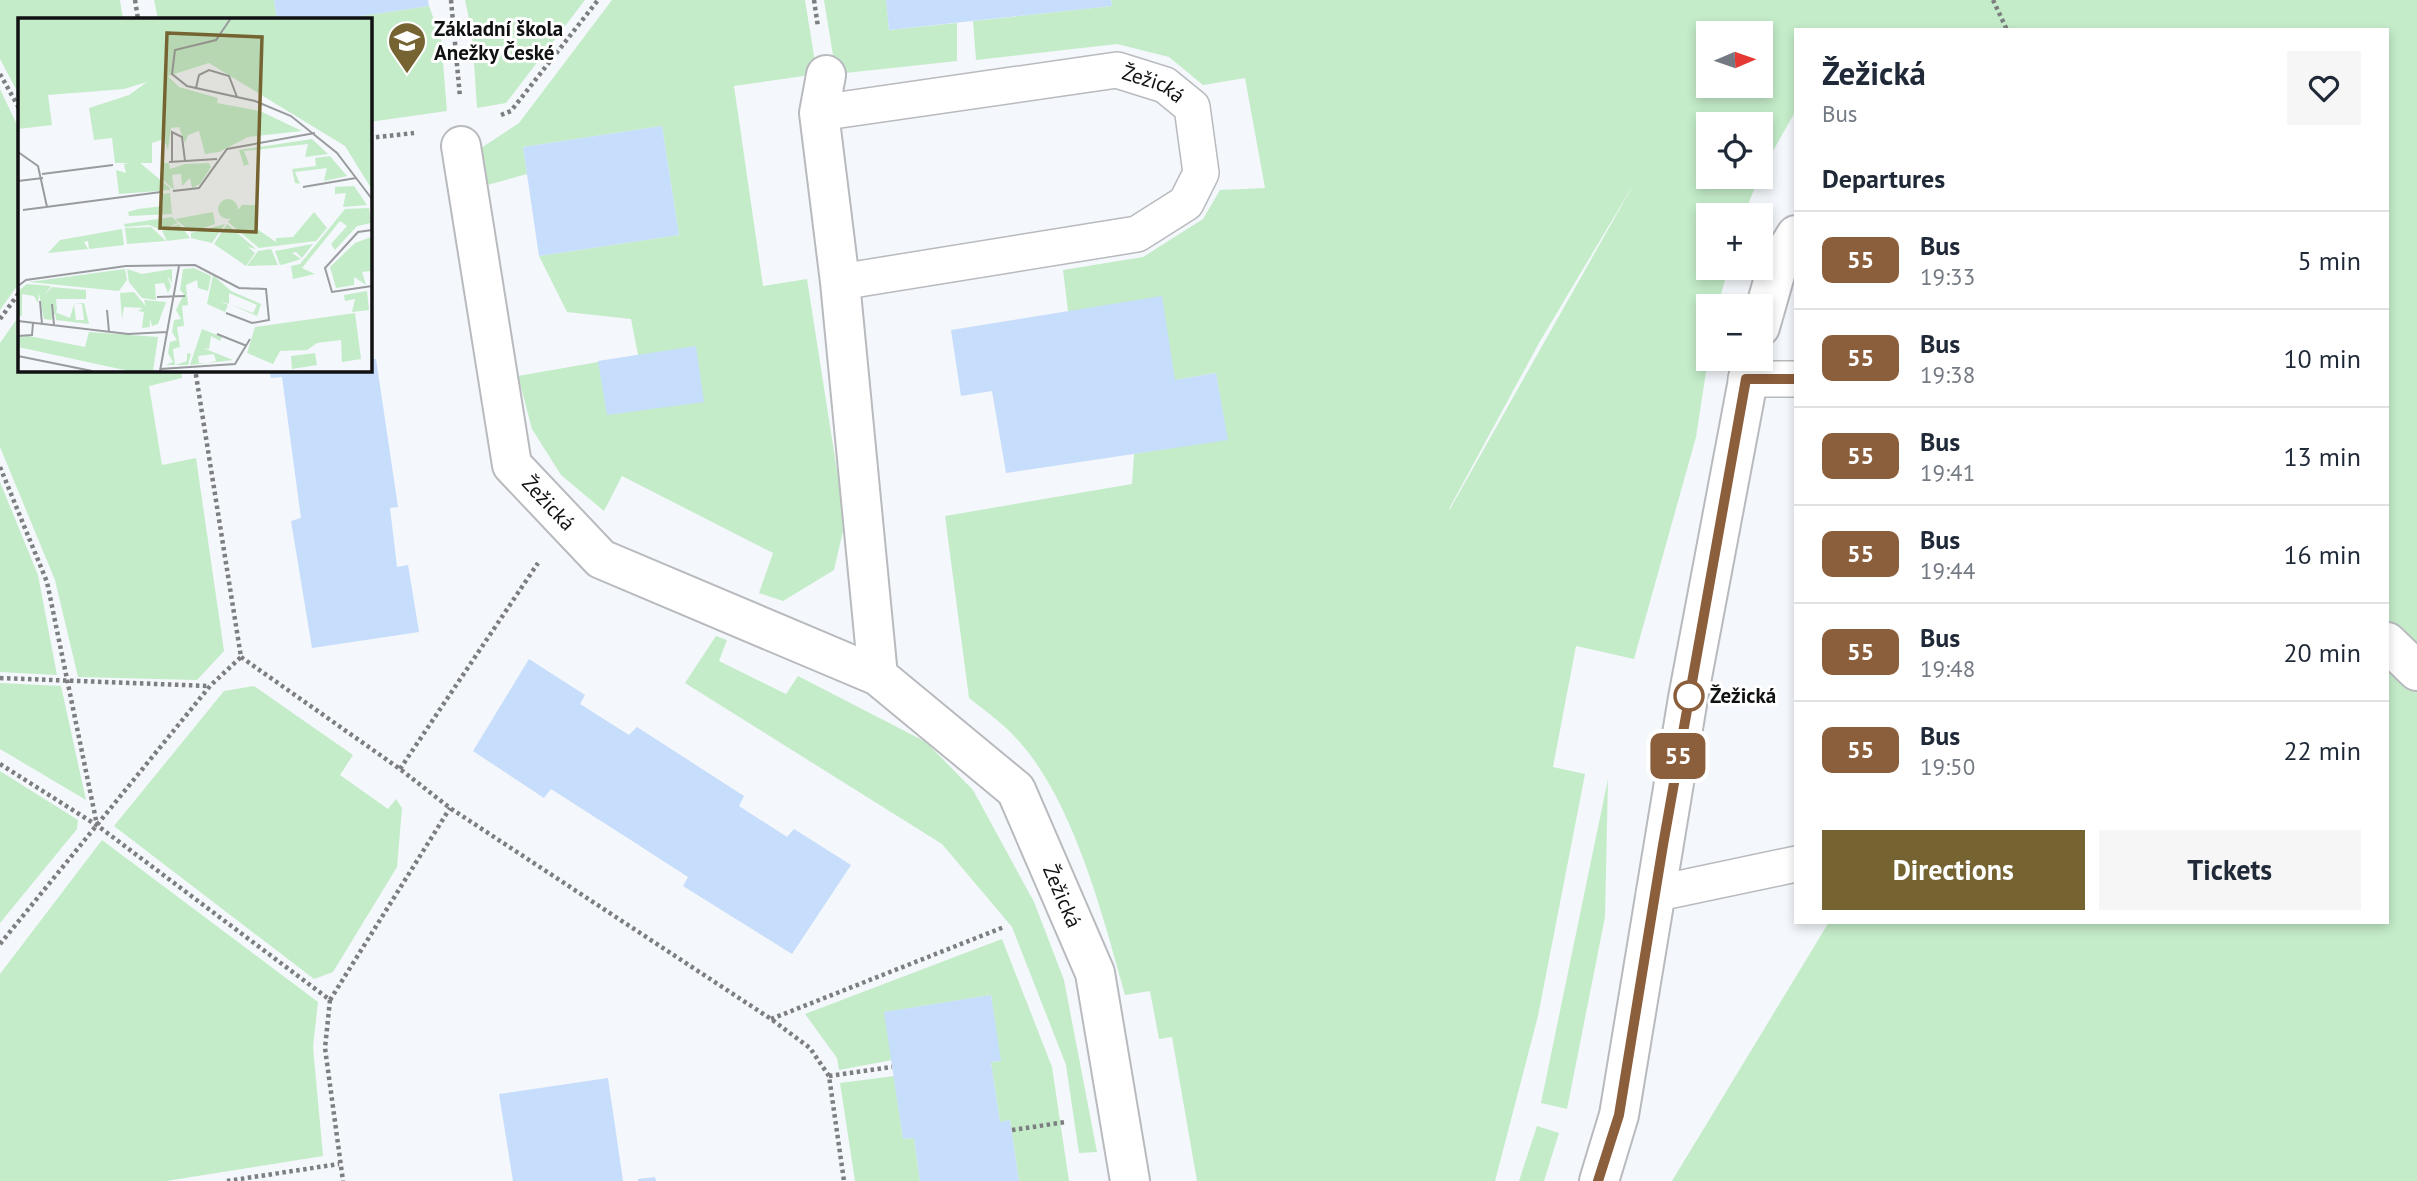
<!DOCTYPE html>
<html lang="en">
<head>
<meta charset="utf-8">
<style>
	body { margin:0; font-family:"PT Sans",sans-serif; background:#f6f6f7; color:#1f2937; height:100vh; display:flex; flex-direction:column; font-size:26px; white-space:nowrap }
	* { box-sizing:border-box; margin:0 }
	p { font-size:23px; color:#747a83 }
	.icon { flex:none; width:38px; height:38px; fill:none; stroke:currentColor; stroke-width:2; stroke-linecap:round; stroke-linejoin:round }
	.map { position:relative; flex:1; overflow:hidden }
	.panel { position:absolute; left:1794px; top:28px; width:595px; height:896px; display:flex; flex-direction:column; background:#fff; border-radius:0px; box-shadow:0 4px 10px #0003 }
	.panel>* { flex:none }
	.badge { padding:0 14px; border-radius:10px; font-size:24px; line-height:46px }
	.needle { width:46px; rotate:88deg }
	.controls { position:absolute; left:1696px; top:21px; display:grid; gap:14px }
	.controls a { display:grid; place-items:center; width:77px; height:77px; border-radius:0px; background:#fff; box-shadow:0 4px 10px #0003; font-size:35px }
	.map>.badge { position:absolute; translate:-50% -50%; box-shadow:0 0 0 4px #fff }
	h2 { padding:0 28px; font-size:26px; line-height:63px }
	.round { display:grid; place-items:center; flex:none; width:74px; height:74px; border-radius:0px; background:#f6f6f7 }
	.summary { display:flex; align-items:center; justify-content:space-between; height:119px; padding:0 28px }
	h1 { font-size:33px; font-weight:800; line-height:52px }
	.button { display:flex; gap:14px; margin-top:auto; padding:14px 28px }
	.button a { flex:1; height:80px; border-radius:0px; background:#756432; color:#fff; font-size:28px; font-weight:800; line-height:80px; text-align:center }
	.button a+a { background:#f6f6f7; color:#1f2937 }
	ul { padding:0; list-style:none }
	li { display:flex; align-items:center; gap:21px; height:98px; padding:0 28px; border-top:2px solid #e0e1e3 }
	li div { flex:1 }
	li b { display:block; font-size:26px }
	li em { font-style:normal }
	li .badge { min-width:77px; font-weight:700; text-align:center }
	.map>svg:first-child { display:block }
	.green { fill:#c4ecc9; fill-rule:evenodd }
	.building { fill:#c6ddfb }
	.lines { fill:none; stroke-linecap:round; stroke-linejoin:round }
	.lane-casing { stroke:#b8babe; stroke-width:38 }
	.street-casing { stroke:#b8babe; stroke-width:42 }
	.secondary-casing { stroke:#b8babe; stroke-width:42 }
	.path { stroke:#7c7e80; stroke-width:4.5; stroke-dasharray:3.5 3.5; stroke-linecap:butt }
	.lane { stroke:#fff; stroke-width:35 }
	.street { stroke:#fff; stroke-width:38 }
	.secondary { stroke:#fff; stroke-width:38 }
	.line-casing { stroke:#fff; stroke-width:16 }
	.line { stroke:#8b5e3c; stroke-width:10 }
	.stop-dot { fill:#fff; stroke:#8b5e3c; stroke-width:3.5 }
	.labels { text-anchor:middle; stroke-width:6; stroke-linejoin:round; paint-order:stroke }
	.poi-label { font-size:21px; font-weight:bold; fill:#101112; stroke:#fff; text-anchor:start }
	.street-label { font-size:21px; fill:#101112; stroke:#fff }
	.stop-label { font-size:21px; font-weight:bold; fill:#101112; stroke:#fff; text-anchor:start }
	.inset-road { fill:none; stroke:#999b9e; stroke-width:2 }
	.view { fill:#756432; fill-opacity:0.15; stroke:#756432; stroke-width:3.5 }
	.inset-edge { fill:none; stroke:#101112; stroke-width:3.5 }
</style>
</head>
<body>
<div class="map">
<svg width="2417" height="1181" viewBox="0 0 2417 1181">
	<rect width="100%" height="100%" fill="#f4f7fb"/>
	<!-- green -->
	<g class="green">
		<polygon points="0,0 120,0 123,19 19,19 19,95 0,59"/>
		<polygon points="154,0 274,0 277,19 158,19"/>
		<polygon points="465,0 585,0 506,103 477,108 472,33"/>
		<polygon points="612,0 805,0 817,74 734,86 763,286 807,279 845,522 834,570 783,601 759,593 773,553 622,476 604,511 561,475 532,429 518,376 638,355 631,319 567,312 539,256 679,235 662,126 523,147 527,174 484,186 478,150 519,123"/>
		<polygon points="824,0 886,0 889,30 957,23 957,61 836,74"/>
		<path d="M1111,0h1306v1181h-745l157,-259h558v-892h-591l-1,82 -34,60 -1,-48h-52v53h51l-15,38h-36v53h20l-10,38h-10v53l-12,78 -62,222 -58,-13 -23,121 32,7 -47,242 -43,165h-298l-25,-144 -13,2 -9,-48 -25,4c-22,-79 -53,-200 -111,-259 -13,-14 -30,-26 -45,-38l-24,-182 187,-32 2,-30 93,-15 -11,-66 -41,7 -107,-69 -5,-41 80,-13 60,-38 17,-29 45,-2 -20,-110 -42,7 -34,-28 -52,-13 -141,16 -3,-39 139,-15zM1708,33h52v53h-52zM1636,180l-186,329h-1l90,-166z"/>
		<polygon points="429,6 441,39 447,111 369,122 369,19 341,19"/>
		<polygon points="0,89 19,129 19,283 0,310"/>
		<polygon points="19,316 19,369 181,369 182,378 149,386 162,465 196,458 224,651 197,680 78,677 55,580 0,447 0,343"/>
		<polygon points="0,482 38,575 57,675 0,672"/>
		<polygon points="716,636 727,640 719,661 786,694 798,676 926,742 973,790 1034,902 1064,980 1097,1152 1079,1153 1066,1065 1012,927 942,844 685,683"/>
		<polygon points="0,683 61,686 86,800 0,749"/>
		<polygon points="254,686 353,755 340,775 388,809 396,799 402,808 397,867 333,972 314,979 114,826 224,691"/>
		<polygon points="0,771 78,820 77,829 0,923"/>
		<polygon points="1608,779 1605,917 1567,1109 1541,1103"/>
		<polygon points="102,840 318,1002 313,1047 323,1156 166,1181 0,1181 0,974"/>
		<polygon points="1002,939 1052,1067 1069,1181 1019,1181 1010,1120 1000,1122 991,1062 1000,1061 991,995 885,1012 892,1060 839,1070 837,1058 805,1014"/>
		<polygon points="894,1076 903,1139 914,1138 920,1181 855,1181 840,1083"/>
		<polygon points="1537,1126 1559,1133 1544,1181 1519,1181"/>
	</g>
	<!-- building -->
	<g class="building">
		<polygon points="274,0 428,0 429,6 341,19 277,19"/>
		<polygon points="886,0 1111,0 1112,6 889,30"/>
		<polygon points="662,126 679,235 539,256 523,147"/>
		<polygon points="1162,296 1175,380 1216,373 1228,440 1006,473 992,391 961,396 951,330"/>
		<polygon points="696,346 704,402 607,415 598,361"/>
		<polygon points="369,359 376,359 398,507 390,508 397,567 408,565 419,632 312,648 291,521 301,518 282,377 271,378 269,369 369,369"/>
		<polygon points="529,659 585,695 580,704 629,735 637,727 744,796 739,806 787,837 794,829 851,865 792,954 683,886 688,877 637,844 551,789 544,798 473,751"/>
		<polygon points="991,995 1001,1061 991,1062 1000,1122 1010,1120 1019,1181 920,1181 914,1138 903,1139 884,1012"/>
		<polygon points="608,1078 623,1181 513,1181 499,1094"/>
		<polygon points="655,1177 656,1181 638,1181 638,1179"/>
	</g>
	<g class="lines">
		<defs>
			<g id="lane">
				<path id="s1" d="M819,113l298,-43 48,15 27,22 9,66 -15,30 -49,31 -297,48"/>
				<polyline points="1746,379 1796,379"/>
				<polyline points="1654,894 1796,864"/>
			</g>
			<g id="street">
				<polyline points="826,75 819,113 840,282 878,676"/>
				<path id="s2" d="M461,146l51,319 89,94 277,117 138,114 79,183 35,208"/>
			</g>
			<g id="secondary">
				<polyline points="1760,327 1778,264 1796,235"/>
				<polyline points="2387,642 2417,671"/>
				<polyline points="1599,1181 1619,1115 1688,698 1752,359"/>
			</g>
		</defs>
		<!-- lane casing -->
		<use href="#lane" class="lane-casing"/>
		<!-- street casing -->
		<use href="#street" class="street-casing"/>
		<!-- secondary casing -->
		<use href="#secondary" class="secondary-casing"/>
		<!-- path -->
		<g class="path">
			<polyline points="135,0 138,19"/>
			<polyline points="451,0 460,97"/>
			<polyline points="814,0 818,27"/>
			<polyline points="1993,0 2007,30"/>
			<polyline points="0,74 19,108"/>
			<polyline points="501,115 511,111 598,0"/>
			<polyline points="369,138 414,133"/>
			<polyline points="0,319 19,293"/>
			<polyline points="0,467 47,582 97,825"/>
			<polyline points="241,657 400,769 450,808 771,1019 810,1048 829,1076 844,1181"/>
			<polyline points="0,678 209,686"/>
			<polyline points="0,764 98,826 330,1000 325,1048 343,1181"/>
			<polyline points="400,769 538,563"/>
			<polyline points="0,944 210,686 241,657 195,369"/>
			<polyline points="330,1000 450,808"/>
			<polyline points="771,1019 1004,927"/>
			<polyline points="829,1076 892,1067"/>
			<polyline points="1012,1130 1066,1122"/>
			<polyline points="227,1181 339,1164"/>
		</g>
		<!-- lane -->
		<use href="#lane" class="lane"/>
		<!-- street -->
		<use href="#street" class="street"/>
		<!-- secondary -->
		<use href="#secondary" class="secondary"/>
	</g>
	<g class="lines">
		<defs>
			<polyline id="line" points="1598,1181 1619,1115 1663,845 1746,379 1796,379"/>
		</defs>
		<!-- line casing -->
		<use href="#line" class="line-casing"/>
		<!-- line -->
		<use href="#line" class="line"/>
	</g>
	<!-- icons -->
	<defs>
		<symbol id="school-pin" viewBox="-11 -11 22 30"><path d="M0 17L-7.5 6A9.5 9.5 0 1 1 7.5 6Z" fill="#756432" stroke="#fff"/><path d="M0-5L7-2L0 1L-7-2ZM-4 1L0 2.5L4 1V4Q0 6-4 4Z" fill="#fff"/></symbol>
	</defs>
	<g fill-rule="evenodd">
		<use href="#school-pin" x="385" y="19" width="44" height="60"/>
	</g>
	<!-- markers -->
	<circle class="stop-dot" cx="1689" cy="696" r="14"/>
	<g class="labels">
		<!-- poi labels -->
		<g class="poi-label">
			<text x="434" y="36">Základní škola<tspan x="434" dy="24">Anežky České</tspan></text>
		</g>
		<!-- street labels -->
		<g class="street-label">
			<text dy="7" stroke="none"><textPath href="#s1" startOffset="340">Žežická</textPath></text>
			<text dy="7" stroke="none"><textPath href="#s2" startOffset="376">Žežická</textPath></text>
			<text dy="7" stroke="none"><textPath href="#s2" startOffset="1048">Žežická</textPath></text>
		</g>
		<!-- stop labels -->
		<g class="stop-label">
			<text x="1710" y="703">Žežická</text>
		</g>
	</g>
	<!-- overview -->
	<g transform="translate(18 18)">
		<rect width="354" height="354" fill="#f4f7fb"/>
		<path d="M0,0h353v170l-26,-42 -136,-83 -41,13 11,11 39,11 -1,5 43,8 42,20 -54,6 -29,15 -14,2 -6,-23 -11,4 -3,8 -6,-16 -8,1 -3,22 -4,-11 -12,4v20h-37l-3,-25 -18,2 -5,-32 40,-13 18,-13 -23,7 -76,6 4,30 -34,4zM294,121l16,15 -23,3 3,-13 -64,7 5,13 -5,2 -5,-16zM312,138l17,20 -23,5 3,-13 -32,4 5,12 -5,-1 -3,-14 24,-3 -1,-8zM121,144l31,26v2l-51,4 -3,-24 10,3 -2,-9 -9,1zM144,145h7l1,6 15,-5 24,-1 2,4 -11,17 -8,4 -2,-10 -8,8 -1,-12 -9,1 2,15 -14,-13zM336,168l13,19 -24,2 3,-14 -11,1v-7zM152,175l2,21 -43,2 -1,-4 10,-3 25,-3 -1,-12zM200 191a10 10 0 1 1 20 0a10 10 0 1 1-20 0ZM224,187h13l2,24 19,13v-4l17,-1 21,-25 13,16 -11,13 -57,7 -31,-26zM351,190l2,15 -14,3 -22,24 -4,-6 16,-18 -7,-5 -38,47 13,6 -22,5 -2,-13 9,-2 45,-55zM195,194l2,12 -24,8 -16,-13zM154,199l6,6 -17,7 -12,-5 -24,2 -1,-3zM161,206l11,14 -23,3 -5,-10zM207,206l-13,19 -21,-5v-5zM209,206l29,25 -8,-2 7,6 -9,13 -32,-22zM133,209l15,14 -39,3 -2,-16zM104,211l2,16 -35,4 -1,-8 -4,1 4,7 -40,4 12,-13zM353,219v42l-1,-8 -8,1 4,13 -12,-8v8l-18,3 -6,-21 25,-24zM295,226l-11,14 -6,-6 -4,1 9,6 -16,5 -5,1 -5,-14zM253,231l7,16 -31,1 11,-15zM176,250l17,8 -3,15 -10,-3 -1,-8 -11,5 2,20 -6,1 2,20 -7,1 3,20 -7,2 2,16 12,-4v-8l4,1 -3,11h-22l7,-3 -5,-9 2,-11 7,-2 -5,-8 2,-12 7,-1 -5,-9 8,-16 -4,-4 3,-21zM107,251l2,11 -8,11 -90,-9zM109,251l15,5 30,-5v14l-5,-8 4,11 -3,7 -4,-10 -9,1 1,16 -14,-2 -13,-16zM195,257l18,16 30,13 -4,12 -28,-12 24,9 4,-8 -28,-12v11l-9,-3 8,4 -3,7 -18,-8zM9,266l24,2 -7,9 8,-8 34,3v9h-30l1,11 -6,10 -7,-1 -5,-26 -1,10 -4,-7 -12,-2v22l-4,-1v-24zM349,273l2,19 -17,2 3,-13 -10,2 -1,-6zM116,274l15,18 1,17 -8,1 2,-16 -6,-1 5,-3 -19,-1 -2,12 -2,-26zM126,282l22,2 -8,22 -6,2zM66,285l5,21 -33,-4 -1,-8 15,6 4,-14 2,16h8l-2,-16h-7zM337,295l6,46 -19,3 -1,-22 -24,3 -10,7 -27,1 -7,13 -26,-11 8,-26zM184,311l20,8 -2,4 -9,-5 -2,13 -6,-1 30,12 -25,3 8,-2 -2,-7 -16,2 1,7h8l-17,2zM71,314l69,5 -5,34h-24l-111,-24v-10l11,-1 56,11zM297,335l2,12 -25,4 -1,-13z" fill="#c4ecc9"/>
		<path class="inset-road" d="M213,0l-15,22 -41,10 -3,24 15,12 68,15 36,15 46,37 35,46M178,70l3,-13 10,-5 20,6 8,21M0,134l20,14 9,41M151,144l48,-3M154,145v-31l10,5 3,24M24,156l71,-9M0,163l25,-3M285,169l53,-9M155,173l26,-3 28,-39 88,-16M5,192l138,-18M354,212l-14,2 -33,36 7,24 40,-6M0,268l8,-6 100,-14 69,-1 44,23 27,1 3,31 -17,3 -26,-10M139,279l28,-1M22,283l2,23M34,286l2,21M89,292l2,22M0,303l110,13 39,-2M199,316l30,12M0,318l14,-1 1,-12M0,338l74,15M142,351l75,-5 15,-25M142,353l19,-105"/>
		<path class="view" d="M149,15l95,4 -6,195 -96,-4z"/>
		<rect width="354" height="354" class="inset-edge"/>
	</g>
</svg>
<div class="controls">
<a><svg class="needle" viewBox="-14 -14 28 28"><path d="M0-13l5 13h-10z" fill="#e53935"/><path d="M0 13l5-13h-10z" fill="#747a83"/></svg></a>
<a><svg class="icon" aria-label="locate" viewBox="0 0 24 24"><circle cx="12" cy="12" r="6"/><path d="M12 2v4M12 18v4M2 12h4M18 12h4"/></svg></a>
<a>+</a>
<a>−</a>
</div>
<b class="badge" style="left:1678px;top:756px;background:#8b5e3c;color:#fff">55</b>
<section class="panel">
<div class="summary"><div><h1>Žežická</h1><p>Bus</p></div><a class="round"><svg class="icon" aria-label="heart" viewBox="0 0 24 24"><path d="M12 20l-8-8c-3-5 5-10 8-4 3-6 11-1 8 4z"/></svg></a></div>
<h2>Departures</h2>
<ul>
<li><span class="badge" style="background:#8b5e3c;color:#fff">55</span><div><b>Bus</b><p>19:33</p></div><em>5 min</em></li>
<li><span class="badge" style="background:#8b5e3c;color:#fff">55</span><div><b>Bus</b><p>19:38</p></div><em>10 min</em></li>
<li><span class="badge" style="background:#8b5e3c;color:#fff">55</span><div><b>Bus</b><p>19:41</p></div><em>13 min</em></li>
<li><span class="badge" style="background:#8b5e3c;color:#fff">55</span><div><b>Bus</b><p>19:44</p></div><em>16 min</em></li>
<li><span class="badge" style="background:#8b5e3c;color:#fff">55</span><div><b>Bus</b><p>19:48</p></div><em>20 min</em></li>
<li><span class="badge" style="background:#8b5e3c;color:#fff">55</span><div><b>Bus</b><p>19:50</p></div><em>22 min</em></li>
</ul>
<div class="button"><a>Directions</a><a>Tickets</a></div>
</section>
</div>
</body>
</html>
